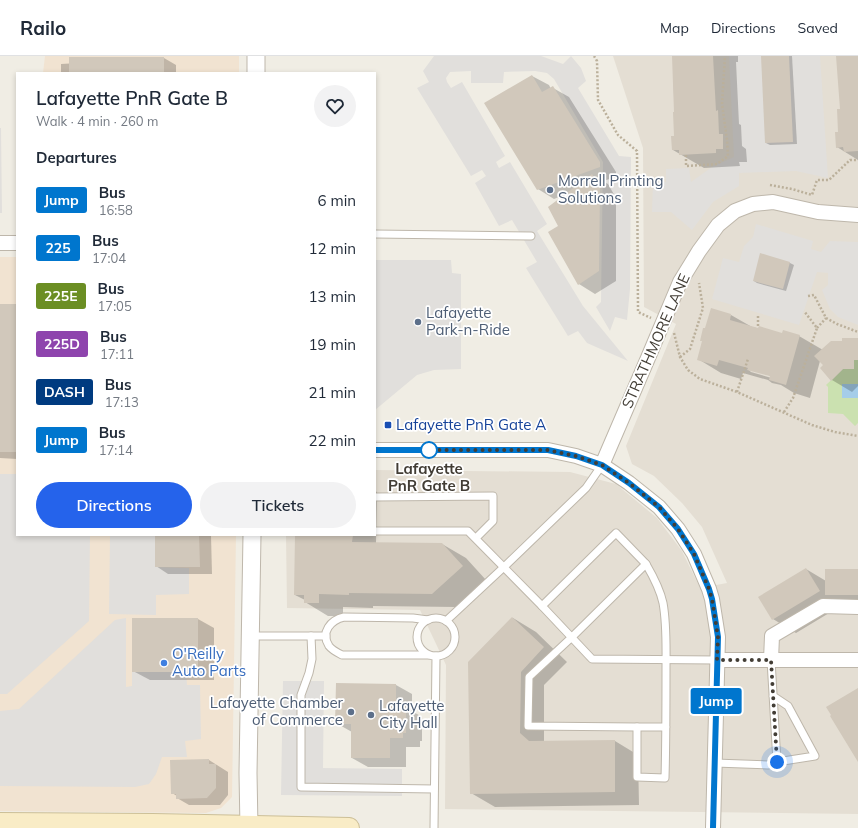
<!DOCTYPE html>
<html lang="en">
<head>
<meta charset="utf-8">
<style>
	body { margin:0; font-family:Mulish,sans-serif; background:#f2f2f3; color:#1f2937; height:100vh; display:flex; flex-direction:column; font-size:15px; white-space:nowrap }
	* { box-sizing:border-box; margin:0 }
	p { font-size:13px; color:#747a83 }
	.icon { flex:none; width:22px; height:22px; fill:none; stroke:currentColor; stroke-width:2; stroke-linecap:round; stroke-linejoin:round }
	.map { position:relative; flex:1; overflow:hidden }
	.sheet { position:absolute; left:16px; top:16px; width:360px; height:464px; display:flex; flex-direction:column; background:#fff; border-radius:0px; box-shadow:0 2px 6px #0003 }
	.sheet>* { flex:none }
	.badge { padding:0 8px; border-radius:3px; font-size:14px; line-height:26px }
	.you { position:absolute; width:20px; height:20px; margin:-10px; border:3px solid #fff; border-radius:50%; background:#1a73e8; box-shadow:0 0 0 6px #1a73e833 }
	.map>.badge { position:absolute; translate:-50% -50%; box-shadow:0 0 0 2px #fff }
	h2 { padding:0 20px; font-size:15px; line-height:36px }
	.round { display:grid; place-items:center; flex:none; width:42px; height:42px; border-radius:21px; background:#f2f2f3 }
	.head { display:flex; align-items:center; justify-content:space-between; height:68px; padding:0 20px }
	h1 { font-size:19px; font-weight:600; line-height:30px }
	.cta { display:flex; gap:8px; margin-top:auto; padding:8px 20px }
	.cta a { flex:1; height:46px; border-radius:24px; background:#2563eb; color:#fff; font-size:16px; font-weight:600; line-height:46px; text-align:center }
	.cta a+a { background:#f2f2f3; color:#1f2937 }
	ul { padding:0; list-style:none }
	li { display:flex; align-items:center; gap:12px; height:48px; padding:0 20px }
	li div { flex:1 }
	li b { display:block; font-size:15px }
	li em { font-style:normal }
	li .badge { min-width:44px; font-weight:700; text-align:center }
	header { display:flex; align-items:center; gap:24px; box-sizing:border-box; height:56px; padding:0 20px; background:#fff; border-bottom:1px solid #e0e1e3 }
	header strong { font-size:19px }
	nav { display:flex; gap:22px; margin-inline-start:auto; font-size:14px }
	.map>svg:first-child { display:block }
	.residential { fill:#e4ded3 }
	.commercial { fill:#f1e3d1 }
	.green { fill:#cbe1b0 }
	.parking { fill:#e1dfdc }
	.water { fill:#a5cde9 }
	.shadow { fill:#0003; fill-rule:evenodd }
	.building { fill:#d1c8bb }
	.lines { fill:none; stroke-linecap:round; stroke-linejoin:round }
	.service-casing { stroke:#beb7ab; stroke-width:9 }
	.minor-casing { stroke:#beb7ab; stroke-width:16 }
	.tertiary-casing { stroke:#beb7ab; stroke-width:19 }
	.secondary-casing { stroke:#ccbf97; stroke-width:22 }
	.path { stroke:#bbb09b; stroke-width:2.5; stroke-dasharray:2 2; stroke-linecap:butt }
	.service { stroke:#fff; stroke-width:7 }
	.minor { stroke:#fff; stroke-width:14 }
	.tertiary { stroke:#fff; stroke-width:17 }
	.secondary { stroke:#f9ecc6; stroke-width:20 }
	.line-casing { stroke:#fff; stroke-width:9 }
	.line { stroke:#0076ce; stroke-width:6 }
	.walk { stroke:#423d35; stroke-width:4; stroke-dasharray:0 7.2 }
	.service-dot { fill:#5c6f8a; stroke:#fff; stroke-width:1.5 }
	.transit-dot { fill:#1a4fb4; stroke:#fff; stroke-width:1.5 }
	.stop-dot { fill:#fff; stroke:#0076ce; stroke-width:2 }
	.shop-dot { fill:#3f7fe0; stroke:#fff; stroke-width:1.5 }
	.labels { text-anchor:middle; stroke-width:3.5; stroke-linejoin:round; paint-order:stroke }
	.service-label { font-size:15px; fill:#4e5e75; stroke:#fff; text-anchor:start }
	.street-label { font-size:15px; fill:#423d35; stroke:#fff }
	.transit-label { font-size:15px; fill:#164399; stroke:#fff; text-anchor:start }
	.stop-label { font-size:15px; font-weight:bold; fill:#423d35; stroke:#fff }
	.shop-label { font-size:15px; fill:#366cbe; stroke:#fff; text-anchor:start }
</style>
</head>
<body>
<header>
<strong>Railo</strong>
<nav><a>Map</a><a>Directions</a><a>Saved</a></nav>
</header>
<div class="map">
<svg width="858" height="772" viewBox="0 0 858 772">
	<rect width="100%" height="100%" fill="#f0ede4"/>
	<!-- residential -->
	<polygon class="residential" points="613,0 858,0 858,758 445,753 446,609 420,554 287,552 286,479 375,479 375,414 570,416 616,428 657,462 682,495 700,532 727,527 702,471 682,447 654,420 632,408 626,390 676,268 644,251 643,92"/>
	<!-- commercial -->
	<g class="commercial">
		<polygon points="45,0 239,0 239,17 43,17"/>
		<polygon points="0,201 17,201 17,479 236,479 232,741 221,752 206,757 0,755"/>
	</g>
	<!-- green -->
	<polygon class="green" points="854,304 858,304 858,367 855,370 843,358 828,357 828,331 826,329 843,313 854,313"/>
	<!-- parking -->
	<g class="parking">
		<polygon points="434,0 541,0 563,8 571,0 581,12 586,25 578,32 619,100 631,101 630,233 627,264 615,261 610,275 596,251 601,246 603,106 554,23 547,17 535,15 504,16 503,27 471,27 471,15 450,16 446,22 447,26 451,32 462,26 505,100 496,106 499,112 510,106 547,168 537,175 583,250 628,305 587,287 578,275 568,280 526,212 537,206 512,164 499,170 475,127 486,120 482,114 471,120 417,32 429,26 423,15"/>
		<polygon points="729,0 820,0 828,122 796,115 739,117 739,130 713,146 692,174 671,156 652,156 653,126 666,126 666,113 689,112 691,126 712,111 734,101"/>
		<polygon points="0,72 1,72 2,157 0,157"/>
		<polygon points="756,168 813,185 811,193 821,196 830,185 858,186 858,269 838,261 830,253 822,234 828,229 828,217 817,216 799,269 712,243 723,202 739,206 744,190 753,181"/>
		<polygon points="375,204 451,204 452,217 461,218 461,313 434,314 417,319 375,354"/>
		<polygon points="0,418 17,418 17,479 90,479 89,565 7,638 0,638"/>
		<polygon points="110,479 156,479 156,511 189,512 189,538 156,539 156,559 109,558"/>
		<polygon points="126,562 126,631 132,630 132,616 186,616 187,629 200,629 201,683 185,685 187,701 162,701 156,718 149,728 135,731 0,730 0,655 19,653 115,564"/>
		<polygon points="283,625 324,625 323,712 402,713 402,740 281,739"/>
	</g>
	<!-- water -->
	<rect class="water" x="842" y="328" width="16" height="14"/>
	<!-- shadow -->
	<g class="shadow">
		<polygon points="673,0 738,0 738,6 736,6 739,68 741,69 742,90 746,93 747,106 739,106 740,110 704,112 673,94 675,81"/>
		<polygon points="762,0 792,0 797,88 770,89 766,87"/>
		<polygon points="837,0 858,0 858,104 837,91 839,77 841,54"/>
		<polygon points="164,2 176,9 176,17 61,17 61,8"/>
		<polygon points="532,20 549,29 551,33 553,32 569,41 616,116 616,121 603,125 608,128 616,142 616,225 595,238 579,228 560,170 564,139 554,143 538,133"/>
		<polygon points="761,199 790,207 794,209 786,235 757,227 754,225"/>
		<polygon points="0,249 17,249 17,403 0,402"/>
		<path d="M731,259l21,12 31,7 16,2 24,14 30,-11v-1h5v48l-6,6 -20,-12 -8,-15 -4,-4 -10,37 -16,-5 -13,-8 -9,-2 -4,-3 -25,-7 -2,6 -20,-6 -23,-14zM748,313l27,8v2l-24,-7z"/>
		<polygon points="375,435 377,436 376,488 442,488 466,502 486,524 456,551 373,550 373,552 343,551 343,560 328,560 305,546 305,544 295,539 296,479 375,479"/>
		<polygon points="156,479 211,479 212,518 168,518 156,510"/>
		<polygon points="806,513 826,525 858,514 858,552 844,548 796,577 773,563"/>
		<polygon points="513,562 536,576 567,606 544,629 544,686 615,685 638,699 639,749 495,751 471,737"/>
		<polygon points="198,563 214,572 214,624 150,624 133,615"/>
		<polygon points="337,628 396,629 412,638 412,655 422,661 422,685 420,685 420,691 406,691 406,711 368,711 352,702 352,676 336,667"/>
		<polygon points="209,704 228,716 228,739 220,749 189,749 177,742 177,740 172,737"/>
	</g>
	<!-- building -->
	<g class="building">
		<polygon points="672,0 713,0 716,55 718,54 719,78 723,78 723,93 716,93 716,97 679,99 679,94 672,94 671,80 674,80 673,56 674,56"/>
		<polygon points="761,0 789,0 793,86 765,87"/>
		<polygon points="836,0 858,0 858,95 844,96 843,91 836,92 835,76 838,76 837,53 840,53"/>
		<rect x="69" y="1" width="95" height="16"/>
		<polygon points="532,19 542,36 553,30 600,106 600,111 537,134 484,47"/>
		<polygon points="592,118 600,132 599,215 578,229 548,176 558,170 548,151"/>
		<polygon points="760,197 790,206 783,233 753,225"/>
		<rect x="0" y="248" width="17" height="148"/>
		<polygon points="711,252 731,258 730,264 758,272 759,270 782,277 783,274 800,279 786,329 769,324 770,320 747,314 748,312 719,304 717,310 697,304 702,285 700,285 703,272 705,272"/>
		<polygon points="842,282 858,282 858,304 854,304 854,313 843,313 831,325 820,312 823,309 814,300 831,285 842,285"/>
		<polygon points="155,479 199,479 200,511 155,511"/>
		<polygon points="295,479 353,479 352,486 442,487 463,510 432,538 349,537 349,539 319,538 319,547 304,547 304,539 294,539"/>
		<polygon points="806,512 820,535 772,564 758,541"/>
		<rect x="825" y="513" width="33" height="26"/>
		<polygon points="512,561 544,591 521,616 520,677 529,685 615,684 615,736 470,738 468,606"/>
		<rect x="132" y="562" width="66" height="54"/>
		<polygon points="336,627 396,628 396,650 406,651 406,677 403,677 403,682 390,682 390,702 351,702 351,668 335,668"/>
		<polygon points="858,632 858,706 830,660 831,659 826,651"/>
		<polygon points="209,703 209,708 216,708 216,732 207,742 176,743 176,738 171,738 170,704"/>
	</g>
	<g class="lines">
		<defs>
			<g id="service">
				<polyline points="375,178 531,180"/>
				<polyline points="375,441 493,440 493,465 476,482"/>
				<polyline points="375,475 468,475 542,550"/>
				<path d="M646,508c7,12 14,25 17,39 4,22 3,45 3,67 0,36 0,72 -1,108l-28,-1v-50h29"/>
				<circle cx="436" cy="581" r="19"/>
				<path d="M428,564l-15,-2 -69,-1c-13,3 -24,15 -15,29 3,4 9,7 13,9h87"/>
				<polyline points="446,565 504,511 586,432 602,409"/>
				<polyline points="250,580 326,580"/>
				<polyline points="311,580 312,603 309,617 301,639 301,731 434,733"/>
				<polyline points="771,604 777,706 815,700 788,650 773,640"/>
				<polyline points="637,671 528,670 529,621 572,581 646,508 616,477 542,550 592,603 717,604"/>
				<polyline points="715,707 768,709 777,706"/>
				<polyline points="434,772 436,600"/>
			</g>
			<g id="minor">
				<polyline points="0,187 17,187"/>
				<polyline points="375,394 548,394 576,400 602,409 629,427 659,451 678,473 694,498 709,533 712,543 718,581 713,772"/>
				<polyline points="602,409 648,302 680,226 699,195 718,169 735,155 753,148 773,146 818,156 858,159"/>
				<polyline points="717,604 858,604"/>
				<polyline points="771,604 772,580 823,550 858,551"/>
			</g>
			<g id="tertiary">
				<polyline points="256,0 256,17"/>
				<polyline points="249,772 248,717 252,479"/>
			</g>
			<polyline id="secondary" points="0,767 153,768 349,772"/>
		</defs>
		<!-- service casing -->
		<use href="#service" class="service-casing"/>
		<!-- minor casing -->
		<use href="#minor" class="minor-casing"/>
		<!-- tertiary casing -->
		<use href="#tertiary" class="tertiary-casing"/>
		<!-- secondary casing -->
		<use href="#secondary" class="secondary-casing"/>
		<!-- path -->
		<g class="path">
			<polyline points="594,0 597,5 598,44 618,79 637,95 638,256 651,262"/>
			<polyline points="686,99 686,110 717,108 728,100 727,84 722,48 725,0"/>
			<polyline points="770,129 792,133 812,139 817,124 829,124 850,104 858,104"/>
			<polyline points="808,240 814,239 826,262 837,268 858,276"/>
			<polyline points="758,260 758,271"/>
			<polyline points="817,272 826,262"/>
			<polyline points="674,277 680,301 688,314 700,323 737,336 812,369 835,376 858,380"/>
			<polyline points="680,301 690,293 703,252 699,227"/>
			<polyline points="737,336 748,303"/>
			<polyline points="784,356 793,342 817,272 804,255"/>
		</g>
		<!-- service -->
		<use href="#service" class="service"/>
		<!-- minor -->
		<use href="#minor" class="minor"/>
		<!-- tertiary -->
		<use href="#tertiary" class="tertiary"/>
		<!-- secondary -->
		<use href="#secondary" class="secondary"/>
	</g>
	<g class="lines">
		<defs>
			<polyline id="line" points="375,394 548,394 576,400 602,409 629,427 659,451 678,473 694,498 709,533 712,543 718,581 713,772"/>
		</defs>
		<!-- line casing -->
		<use href="#line" class="line-casing"/>
		<!-- line -->
		<use href="#line" class="line"/>
		<!-- walk -->
		<polyline class="walk" points="429,394 427,394 548,394 576,400 602,409 629,427 659,451 678,473 694,498 709,533 712,543 718,581 717,604 771,604 777,706"/>
	</g>
	<!-- markers -->
	<g class="service-dot">
		<circle cx="550" cy="134" r="4"/>
		<circle cx="418" cy="266" r="4"/>
		<circle cx="351" cy="656" r="4"/>
		<circle cx="371" cy="659" r="4"/>
	</g>
	<rect class="transit-dot" x="384" y="365" width="8" height="8" rx="2"/>
	<circle class="stop-dot" cx="429" cy="394" r="8"/>
	<circle class="shop-dot" cx="164" cy="607" r="4"/>
	<g class="labels">
		<!-- service labels -->
		<g class="service-label">
			<text x="558" y="130">Morrell Printing<tspan x="558" dy="17">Solutions</tspan></text>
			<text x="426" y="262">Lafayette<tspan x="426" dy="17">Park-n-Ride</tspan></text>
			<text x="343" y="652" text-anchor="end">Lafayette Chamber<tspan x="343" dy="17">of Commerce</tspan></text>
			<text x="379" y="655">Lafayette<tspan x="379" dy="17">City Hall</tspan></text>
		</g>
		<!-- street labels -->
		<g class="street-label">
			<text transform="translate(656 285) rotate(-66)" y="5">STRATHMORE LANE</text>
		</g>
		<!-- transit labels -->
		<g class="transit-label">
			<text x="396" y="374">Lafayette PnR Gate A</text>
		</g>
		<!-- stop labels -->
		<g class="stop-label">
			<text x="429" y="418">Lafayette<tspan x="429" dy="17">PnR Gate B</tspan></text>
		</g>
		<!-- shop labels -->
		<g class="shop-label">
			<text x="172" y="603">O'Reilly<tspan x="172" dy="17">Auto Parts</tspan></text>
		</g>
	</g>
</svg>
<div class="you" style="left:777px;top:706px"></div>
<b class="badge" style="left:716px;top:645px;background:#0076ce;color:#fff">Jump</b>
<section class="sheet">
<div class="head"><div><h1>Lafayette PnR Gate B</h1><p>Walk · 4 min · 260 m</p></div><a class="round"><svg class="icon" aria-label="heart" viewBox="0 0 24 24"><path d="M12 20l-8-8c-3-5 5-10 8-4 3-6 11-1 8 4z"/></svg></a></div>
<h2>Departures</h2>
<ul>
<li><span class="badge" style="background:#0076ce;color:#fff">Jump</span><div><b>Bus</b><p>16:58</p></div><em>6 min</em></li>
<li><span class="badge" style="background:#0076ce;color:#fff">225</span><div><b>Bus</b><p>17:04</p></div><em>12 min</em></li>
<li><span class="badge" style="background:#6b8e23;color:#fff">225E</span><div><b>Bus</b><p>17:05</p></div><em>13 min</em></li>
<li><span class="badge" style="background:#8e44ad;color:#fff">225D</span><div><b>Bus</b><p>17:11</p></div><em>19 min</em></li>
<li><span class="badge" style="background:#003b80;color:#fff">DASH</span><div><b>Bus</b><p>17:13</p></div><em>21 min</em></li>
<li><span class="badge" style="background:#0076ce;color:#fff">Jump</span><div><b>Bus</b><p>17:14</p></div><em>22 min</em></li>
</ul>
<div class="cta"><a>Directions</a><a>Tickets</a></div>
</section>
</div>
</body>
</html>
